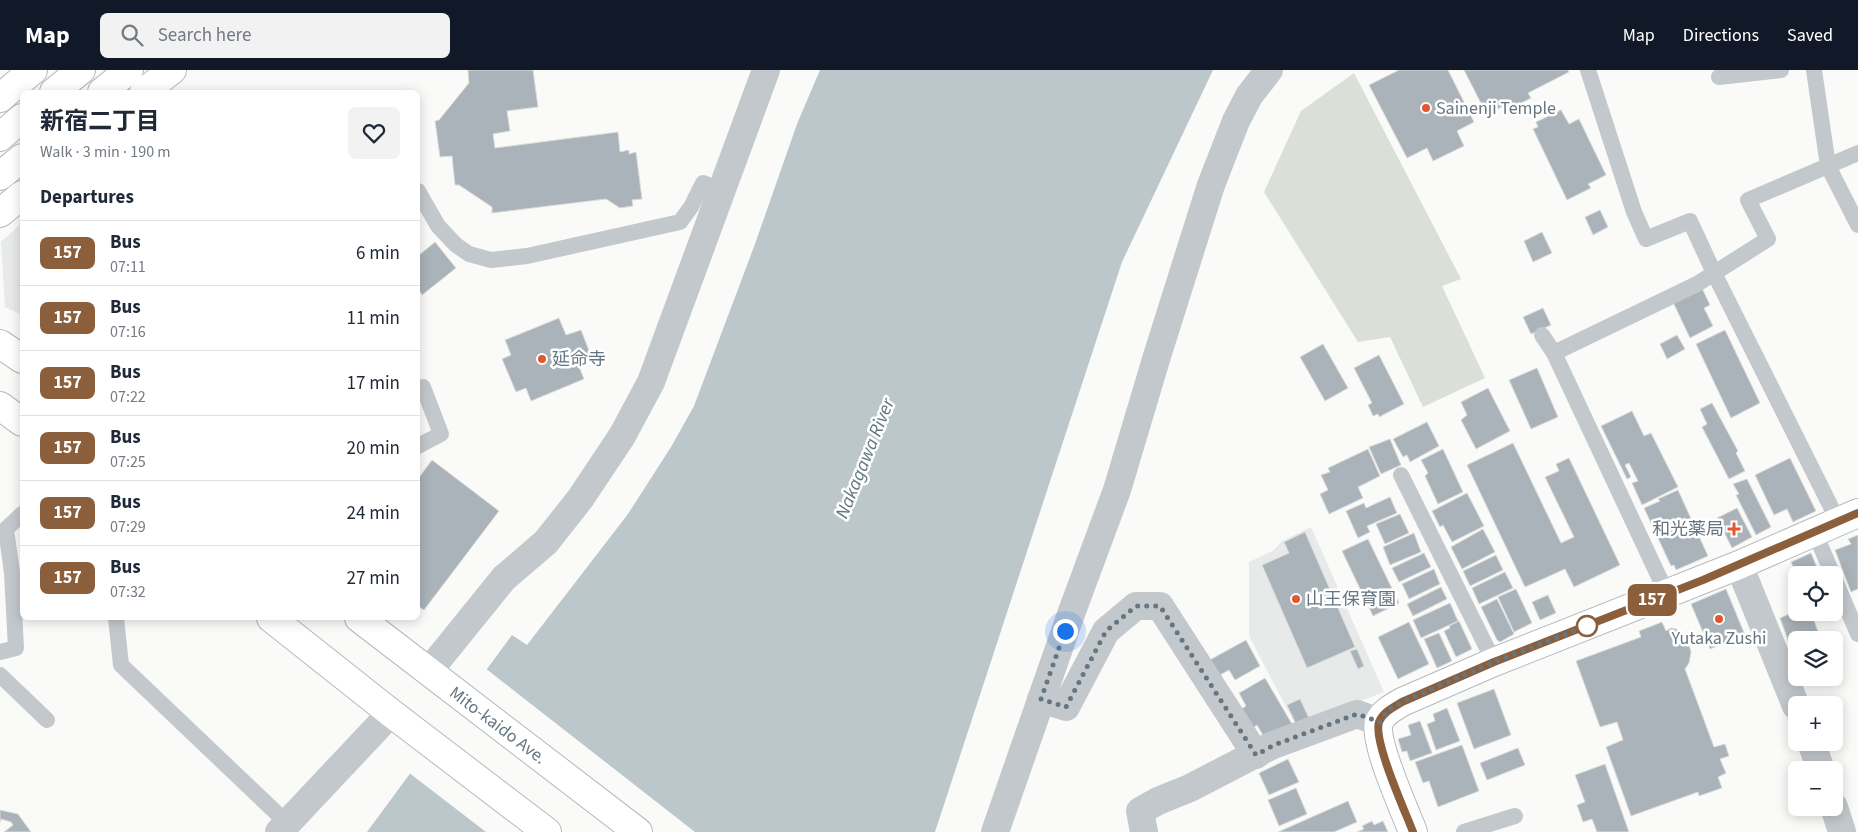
<!DOCTYPE html>
<html lang="en">
<head>
<meta charset="utf-8">
<style>
	body { margin:0; font-family:"Source Sans 3","Noto Sans JP",sans-serif; background:#f2f2f3; color:#1f2937; height:100vh; display:flex; flex-direction:column; font-size:19px; white-space:nowrap }
	* { box-sizing:border-box; margin:0 }
	p { font-size:16px; color:#747a83 }
	.icon { flex:none; width:28px; height:28px; fill:none; stroke:currentColor; stroke-width:2; stroke-linecap:round; stroke-linejoin:round }
	.map { position:relative; flex:1; overflow:hidden }
	.sheet { position:absolute; left:20px; top:20px; width:400px; height:530px; display:flex; flex-direction:column; background:#fff; border-radius:8px; box-shadow:0 2px 12px #0003 }
	.sheet>* { flex:none }
	.badge { padding:0 10px; border-radius:8px; font-size:18px; line-height:32px }
	.controls { position:absolute; left:1788px; top:496px; display:grid; gap:10px }
	.controls a { display:grid; place-items:center; width:55px; height:55px; border-radius:8px; background:#fff; box-shadow:0 2px 12px #0003; font-size:25px }
	.you { position:absolute; width:25px; height:25px; margin:-12px; border:4px solid #fff; border-radius:50%; background:#1a73e8; box-shadow:0 0 0 8px #1a73e833 }
	.map>.badge { position:absolute; translate:-50% -50%; box-shadow:0 0 0 2px #fff }
	h2 { padding:0 20px; font-size:19px; line-height:45px }
	.round { display:grid; place-items:center; flex:none; width:52px; height:52px; border-radius:8px; background:#f2f2f3 }
	.overview { display:flex; align-items:center; justify-content:space-between; height:85px; padding:0 20px }
	h1 { font-size:24px; font-weight:700; line-height:38px }
	ul { padding:0; list-style:none }
	li { display:flex; align-items:center; gap:15px; height:65px; padding:0 20px; border-top:1px solid #e0e1e3 }
	li div { flex:1 }
	li b { display:block; font-size:19px }
	li em { font-style:normal }
	li .badge { min-width:55px; font-weight:700; text-align:center }
	header { display:flex; align-items:center; gap:30px; box-sizing:border-box; height:70px; padding:0 25px; background:#111827; color:#fff }
	header strong { font-size:24px }
	nav { display:flex; gap:28px; margin-inline-start:auto; font-size:18px }
	.search { width:350px; height:45px; background:#f2f2f3; display:flex; align-items:center; gap:12px; box-sizing:border-box; padding:0 18px; border-radius:8px; color:#747a83; font-size:19px }
	.map>svg:first-child { display:block }
	.built { fill:#e8e9e9 }
	.green { fill:#dadfd7 }
	.water { fill:#bbc7cb }
	.pier { fill:#fafaf8 }
	.building { fill:#aab3b9; stroke:#dcdcda }
	.lines { fill:none; stroke-linecap:round; stroke-linejoin:round }
	.secondary-casing { stroke:#b3babf; stroke-width:30 }
	.primary-casing { stroke:#b5babe; stroke-width:30 }
	.highway-casing { stroke:#b4b9bd; stroke-width:30 }
	.lane { stroke:#c3c8cc; stroke-width:16 }
	.street { stroke:#c3c8cc; stroke-width:28 }
	.secondary { stroke:#fff; stroke-width:28 }
	.primary { stroke:#fff; stroke-width:28 }
	.highway { stroke:#fff; stroke-width:28 }
	.line-casing { stroke:#fff; stroke-width:11 }
	.line { stroke:#8b5e3c; stroke-width:8 }
	.walk { stroke:#657683; stroke-width:5; stroke-dasharray:0 9 }
	.poi-dot { fill:#e4572e; stroke:#fff; stroke-width:2 }
	.stop-dot { fill:#fff; stroke:#8b5e3c; stroke-width:2.5 }
	.labels { text-anchor:middle; stroke-width:5; stroke-linejoin:round; paint-order:stroke }
	.poi-label { font-size:18px; fill:#657683; stroke:#fff; text-anchor:start }
	.street-label { font-size:18px; fill:#657683; stroke:#fff }
	.water-label { font-size:19px; font-style:italic; fill:#60757c; stroke:#fff }
</style>
</head>
<body>
<header>
<strong>Map</strong>
<div class="search"><svg class="icon" aria-label="search" viewBox="0 0 24 24"><circle cx="10" cy="10" r="6"/><path d="M15 15l6 6"/></svg>Search here</div>
<nav><a>Map</a><a>Directions</a><a>Saved</a></nav>
</header>
<div class="map">
<svg width="1858" height="762" viewBox="0 0 1858 762">
	<rect width="100%" height="100%" fill="#fafaf8"/>
	<!-- built -->
	<g class="built">
		<polygon points="22,153 22,245 5,237 1,172"/>
		<polygon points="1311,457 1384,622 1296,656 1249,566 1249,492 1274,480 1282,471"/>
	</g>
	<!-- green -->
	<polygon class="green" points="1354,3 1461,209 1442,216 1485,308 1423,337 1390,267 1358,272 1264,122 1301,41"/>
	<!-- water -->
	<polygon class="water" points="820,0 1213,0 1122,192 935,762 367,762 512,565 527,575 628,444 671,377 694,336 755,174 797,54"/>
	<!-- pier -->
	<polygon class="pier" points="485,598 695,762 486,762 408,702"/>
	<!-- building -->
	<g class="building">
		<polygon points="468,0 533,0 538,37 507,41 510,61 493,64 495,78 618,62 620,82 629,80 629,84 636,82 642,129 632,130 633,136 620,138 606,129 492,143 492,137 459,115 455,115 452,86 440,87 435,51 439,50 469,13"/>
		<polygon points="1399,0 1448,0 1474,52 1457,61 1464,76 1433,91 1427,78 1407,88 1369,15"/>
		<polygon points="1464,0 1568,0 1569,2 1528,23 1531,28 1506,41 1503,36 1487,45"/>
		<polygon points="1561,40 1569,54 1579,49 1606,105 1588,114 1591,118 1567,130 1533,59 1538,57 1536,52"/>
		<polygon points="1600,140 1608,157 1593,165 1585,147"/>
		<polygon points="1542,162 1552,183 1533,192 1524,171"/>
		<polygon points="435,172 456,198 422,225 418,218 418,186"/>
		<polygon points="1701,216 1710,235 1704,238 1713,256 1690,268 1672,230"/>
		<polygon points="1543,238 1551,255 1531,264 1523,247"/>
		<polygon points="559,248 566,265 581,260 590,283 576,289 584,309 531,331 526,318 516,322 502,289 511,285 505,270"/>
		<polygon points="1725,260 1760,333 1731,348 1696,274"/>
		<polygon points="1677,265 1685,279 1667,289 1660,274"/>
		<polygon points="1323,274 1348,318 1325,331 1300,287"/>
		<polygon points="1379,285 1404,334 1379,347 1378,344 1373,346 1368,335 1372,333 1354,298"/>
		<polygon points="1537,298 1558,347 1531,359 1509,310"/>
		<polygon points="1488,318 1510,361 1476,379 1461,350 1467,345 1461,332"/>
		<polygon points="1712,333 1738,381 1736,383 1745,401 1729,409 1702,357 1707,354 1700,339"/>
		<polygon points="1632,341 1644,366 1651,363 1678,417 1642,435 1632,413 1638,411 1629,393 1625,395 1631,407 1627,409 1601,356"/>
		<polygon points="1427,352 1439,376 1410,392 1407,385 1403,387 1393,369"/>
		<polygon points="1390,369 1401,395 1381,404 1369,377"/>
		<polygon points="1513,373 1561,473 1574,467 1545,407 1559,401 1556,394 1569,388 1620,495 1574,517 1565,499 1525,517 1467,395"/>
		<polygon points="1368,379 1380,406 1358,417 1363,428 1329,444 1320,424 1328,420 1321,405 1330,402 1328,398"/>
		<polygon points="1443,379 1463,422 1438,434 1425,406 1428,403 1421,390"/>
		<polygon points="1790,388 1816,441 1793,452 1787,439 1774,445 1755,405"/>
		<polygon points="432,390 499,441 424,540 418,536 418,409"/>
		<polygon points="1747,409 1771,457 1756,465 1736,425 1739,424 1733,414"/>
		<polygon points="1678,420 1708,486 1676,500 1674,495 1671,496 1644,438 1660,431 1658,429"/>
		<polygon points="1467,423 1484,456 1452,472 1443,455 1440,457 1432,441"/>
		<polygon points="1390,427 1397,443 1367,456 1370,462 1358,468 1346,441 1364,433 1366,438"/>
		<polygon points="1737,438 1752,467 1732,478 1717,448"/>
		<polygon points="1400,444 1409,463 1385,474 1376,454"/>
		<polygon points="1483,459 1495,482 1462,499 1451,477"/>
		<polygon points="1305,462 1355,577 1307,598 1262,495 1289,483 1284,472"/>
		<polygon points="1414,463 1421,482 1390,495 1383,477"/>
		<polygon points="1858,465 1858,519 1851,522 1835,480 1851,474 1848,469"/>
		<polygon points="1368,469 1399,533 1373,546 1342,481"/>
		<polygon points="1424,483 1431,497 1399,512 1392,498"/>
		<polygon points="1811,483 1820,505 1797,505 1791,492"/>
		<polygon points="1496,485 1503,500 1470,516 1463,501"/>
		<polygon points="1434,499 1440,514 1409,529 1402,514"/>
		<polygon points="1505,502 1513,518 1479,534 1472,518"/>
		<polygon points="1441,517 1447,529 1413,546 1407,534"/>
		<polygon points="1516,519 1532,553 1514,562 1498,527"/>
		<polygon points="1726,519 1745,565 1710,579 1691,534"/>
		<polygon points="1548,525 1556,543 1540,550 1532,532"/>
		<polygon points="1497,529 1514,564 1500,572 1497,570 1481,537"/>
		<polygon points="1450,533 1458,551 1421,568 1413,550"/>
		<polygon points="1796,541 1811,542 1821,570 1796,570 1796,583 1793,584 1780,548"/>
		<polygon points="1459,551 1472,579 1456,587 1444,561 1450,558 1449,556"/>
		<polygon points="1409,552 1429,594 1398,609 1378,567"/>
		<polygon points="1662,552 1666,561 1671,558 1676,559 1682,562 1687,568 1691,582 1689,593 1685,599 1714,677 1725,674 1729,686 1720,689 1726,703 1718,707 1722,718 1699,726 1698,722 1631,746 1606,677 1623,670 1617,652 1600,657 1576,591 1641,567 1639,561"/>
		<polygon points="1439,563 1452,591 1437,598 1424,569"/>
		<polygon points="1246,570 1260,596 1235,610 1229,600 1216,607 1206,592"/>
		<polygon points="1357,579 1364,596 1358,599 1350,581"/>
		<polygon points="1265,608 1292,654 1265,669 1257,655 1251,659 1240,640 1246,636 1239,623"/>
		<polygon points="1494,619 1511,665 1474,679 1457,633"/>
		<polygon points="1300,629 1309,648 1296,654 1287,635"/>
		<polygon points="1447,638 1460,671 1436,680 1427,654 1435,651 1433,644"/>
		<polygon points="1420,651 1432,683 1410,691 1407,681 1402,682 1398,669 1411,665 1408,655"/>
		<polygon points="1462,675 1479,721 1438,737 1429,711 1423,713 1415,692"/>
		<polygon points="1518,678 1525,695 1487,710 1480,693"/>
		<polygon points="1288,689 1299,712 1269,725 1259,703"/>
		<polygon points="1605,694 1629,762 1597,762 1592,749 1583,752 1577,735 1585,732 1575,705"/>
		<polygon points="1296,718 1307,744 1279,756 1268,730"/>
		<polygon points="1348,731 1357,752 1334,762 1278,762"/>
		<polygon points="0,740 18,744 31,762 4,762 13,755 11,752 1,749 0,752"/>
		<polygon points="1372,751 1374,755 1383,751 1388,762 1357,762 1364,759 1362,756"/>
	</g>
	<g class="lines">
		<defs>
			<path id="secondary" d="M1413,762c-8,-21 -40,-91 -34,-110 4,-10 15,-15 23,-20l92,-40 245,-97 119,-52"/>
			<g id="primary">
				<polyline points="54,22 81,0"/>
				<polyline points="102,22 129,0"/>
				<polyline points="144,22 172,0"/>
				<polyline points="0,28 33,0"/>
				<polyline points="0,67 22,48"/>
				<polyline points="0,106 22,88"/>
				<polyline points="0,143 22,125"/>
			</g>
			<g id="highway">
				<polyline points="0,274 22,289"/>
				<polyline points="0,336 22,352"/>
				<polyline points="271,548 391,643 547,762"/>
				<polyline points="359,548 638,762"/>
			</g>
		</defs>
		<!-- secondary casing -->
		<use href="#secondary" class="secondary-casing"/>
		<!-- primary casing -->
		<use href="#primary" class="primary-casing"/>
		<!-- highway casing -->
		<use href="#highway" class="highway-casing"/>
		<!-- lane -->
		<g class="lane">
			<polyline points="1588,0 1634,142 1646,169 1690,151 1714,203 1838,451"/>
			<polyline points="1814,0 1828,96 1858,155"/>
			<polyline points="1719,7 1781,0"/>
			<polyline points="418,121 438,156 456,175 469,184 491,190 527,186 680,152 691,137 703,113 723,121"/>
			<polyline points="1542,265 1554,283 1667,524"/>
			<polyline points="1554,283 1697,214 1768,169 1748,130 1858,83"/>
			<polyline points="418,318 423,317 441,364 418,376"/>
			<polyline points="1401,405 1494,592"/>
			<polyline points="1814,461 1833,505"/>
			<polyline points="1834,508 1858,564"/>
			<polyline points="116,548 121,595 287,753"/>
			<polyline points="0,582 16,578 12,503 6,459 22,444"/>
			<polyline points="0,605 47,650"/>
			<polyline points="1464,762 1515,746"/>
		</g>
		<!-- street -->
		<g class="street">
			<polyline points="1739,495 1796,636"/>
			<polyline points="428,602 504,508 546,472 580,429 622,366 651,312 766,0"/>
			<polyline points="1041,629 1066,637 1106,561 1136,536 1160,536 1256,685"/>
			<polyline points="1811,672 1821,700"/>
			<polyline points="1834,737 1842,762"/>
			<polyline points="279,762 391,643"/>
			<polyline points="995,762 1071,544 1117,420 1157,286 1211,115 1236,51 1249,26 1269,0"/>
			<polyline points="1144,762 1140,741 1158,731 1190,718 1273,675 1357,644 1379,652"/>
		</g>
		<!-- secondary -->
		<use href="#secondary" class="secondary"/>
		<!-- primary -->
		<use href="#primary" class="primary"/>
		<!-- highway -->
		<use href="#highway" class="highway"/>
	</g>
	<g class="lines">
		<defs>
			<path id="line" d="M1413,762c-8,-21 -40,-91 -34,-110 4,-10 15,-15 23,-20l92,-40 209,-82 155,-67"/>
		</defs>
		<!-- line casing -->
		<use href="#line" class="line-casing"/>
		<!-- line -->
		<use href="#line" class="line"/>
		<!-- walk -->
		<polyline class="walk" points="1065,561 1041,629 1066,637 1106,561 1136,536 1160,536 1256,685 1274,675 1357,644 1380,652 1388,640 1402,632 1494,592 1587,556"/>
	</g>
	<!-- markers -->
	<g class="poi-dot">
		<circle cx="1426" cy="38" r="5"/>
		<circle cx="542" cy="289" r="5"/>
		<path d="M1731.5 451.5h5v5h5v5h-5v5h-5v-5h-5v-5h5z"/>
		<circle cx="1296" cy="529" r="5"/>
		<circle cx="1719" cy="549" r="5"/>
	</g>
	<circle class="stop-dot" cx="1587" cy="556" r="10"/>
	<g class="labels">
		<!-- poi labels -->
		<g class="poi-label">
			<text x="1436" y="44">Sainenji Temple</text>
			<text x="552" y="295">延命寺</text>
			<text x="1724" y="465" text-anchor="end">和光薬局</text>
			<text x="1306" y="535">山王保育園</text>
			<text x="1719" y="574" text-anchor="middle">Yutaka Zushi</text>
		</g>
		<!-- street labels -->
		<g class="street-label">
			<text transform="translate(498 655) rotate(37)" y="6">Mito-kaido Ave.</text>
		</g>
		<!-- water labels -->
		<g class="water-label">
			<text transform="translate(864 388) rotate(-68)" y="7">Nakagawa River</text>
		</g>
	</g>
</svg>
<div class="controls">
<a><svg class="icon" aria-label="locate" viewBox="0 0 24 24"><circle cx="12" cy="12" r="6"/><path d="M12 2v4M12 18v4M2 12h4M18 12h4"/></svg></a>
<a><svg class="icon" aria-label="layers" viewBox="0 0 24 24"><path d="M12 4l9 5-9 5-9-5zM3 14l9 5 9-5"/></svg></a>
<a>+</a>
<a>−</a>
</div>
<div class="you" style="left:1065px;top:561px"></div>
<b class="badge" style="left:1652px;top:530px;background:#8b5e3c;color:#fff">157</b>
<section class="sheet">
<div class="overview"><div><h1>新宿二丁目</h1><p>Walk · 3 min · 190 m</p></div><a class="round"><svg class="icon" aria-label="heart" viewBox="0 0 24 24"><path d="M12 20l-8-8c-3-5 5-10 8-4 3-6 11-1 8 4z"/></svg></a></div>
<h2>Departures</h2>
<ul>
<li><span class="badge" style="background:#8b5e3c;color:#fff">157</span><div><b>Bus</b><p>07:11</p></div><em>6 min</em></li>
<li><span class="badge" style="background:#8b5e3c;color:#fff">157</span><div><b>Bus</b><p>07:16</p></div><em>11 min</em></li>
<li><span class="badge" style="background:#8b5e3c;color:#fff">157</span><div><b>Bus</b><p>07:22</p></div><em>17 min</em></li>
<li><span class="badge" style="background:#8b5e3c;color:#fff">157</span><div><b>Bus</b><p>07:25</p></div><em>20 min</em></li>
<li><span class="badge" style="background:#8b5e3c;color:#fff">157</span><div><b>Bus</b><p>07:29</p></div><em>24 min</em></li>
<li><span class="badge" style="background:#8b5e3c;color:#fff">157</span><div><b>Bus</b><p>07:32</p></div><em>27 min</em></li>
</ul>
</section>
</div>
</body>
</html>
